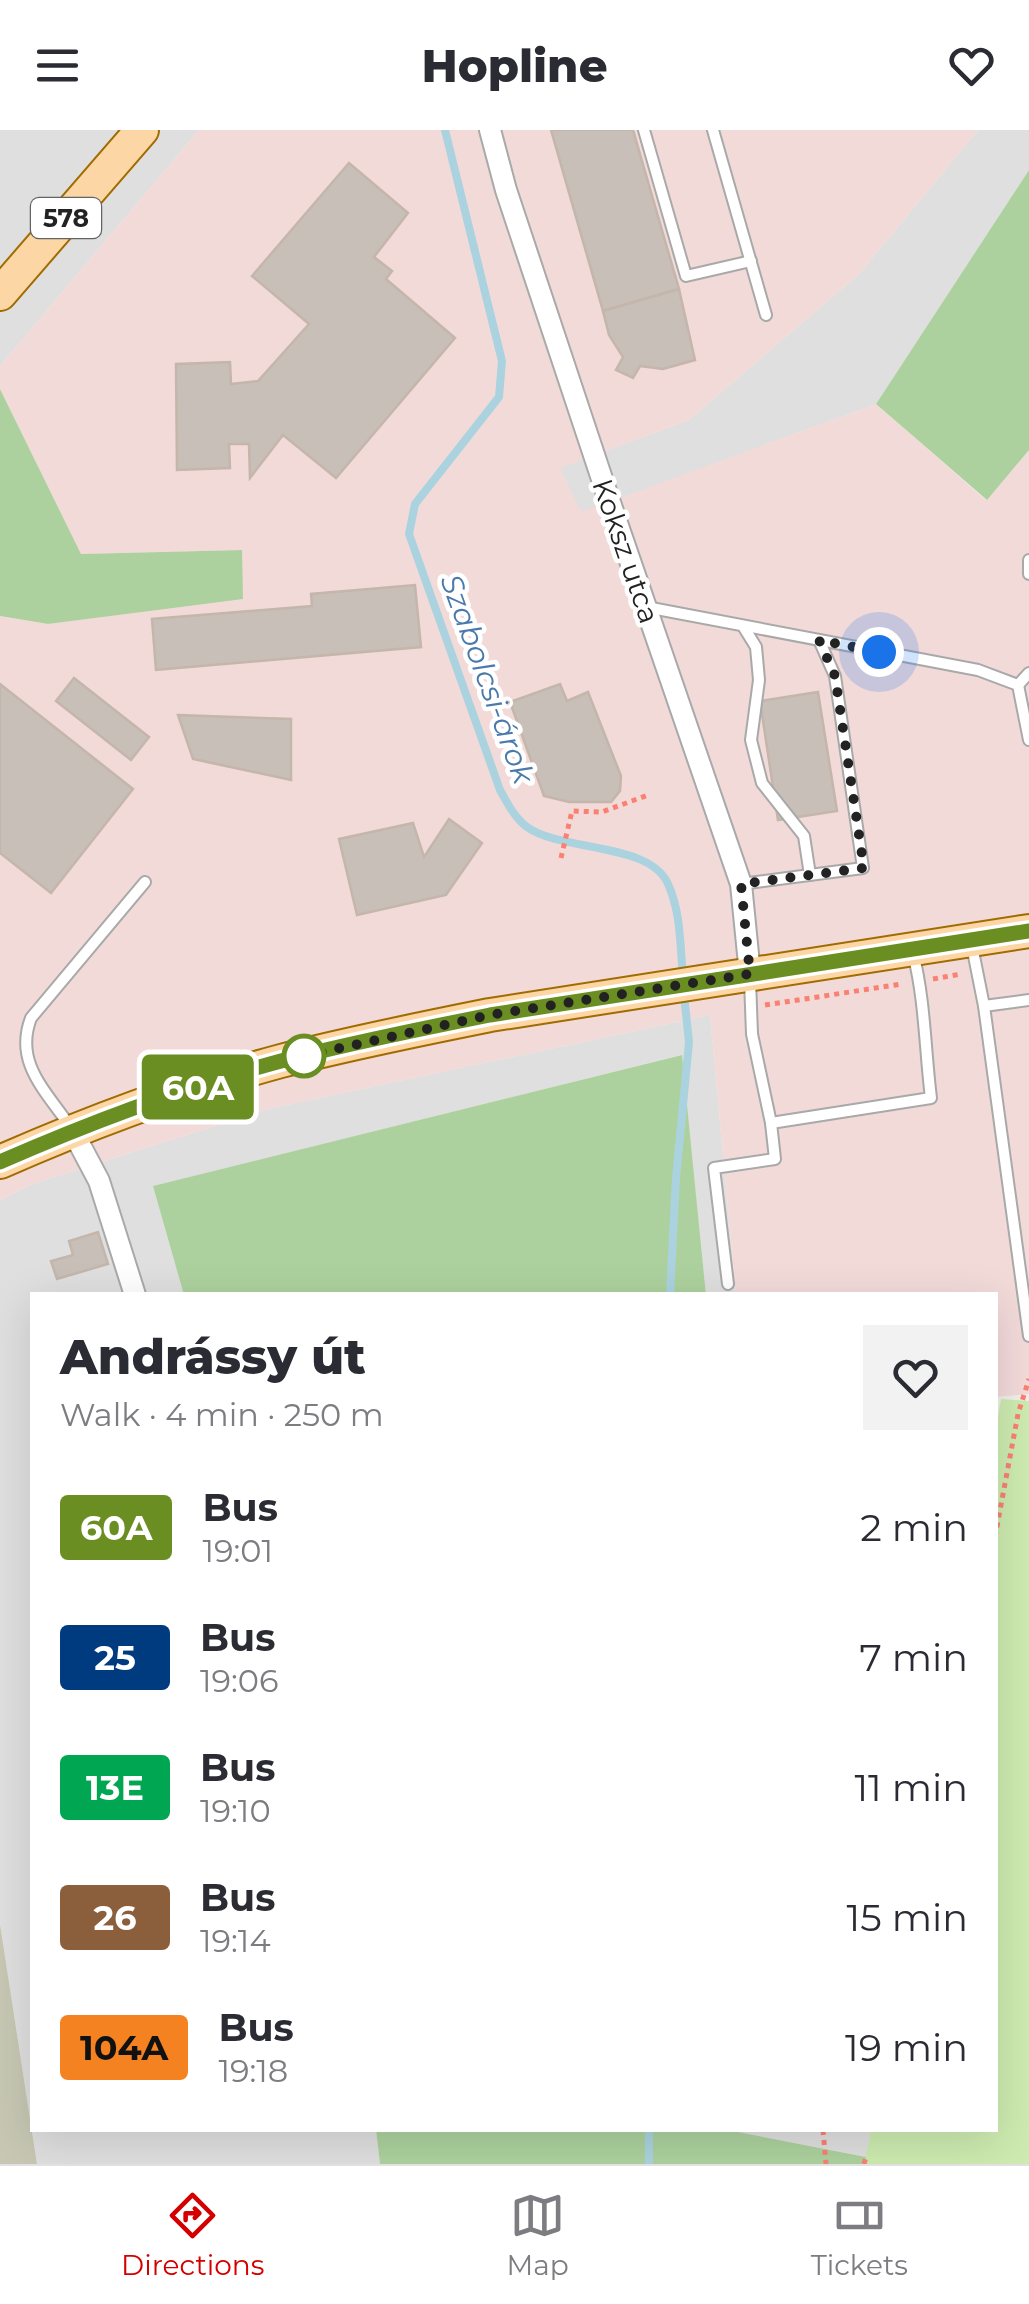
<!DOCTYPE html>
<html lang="en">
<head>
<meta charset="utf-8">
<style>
	body { margin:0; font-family:Montserrat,sans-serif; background:#f2f2f3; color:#2b2b33; height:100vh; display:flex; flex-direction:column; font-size:38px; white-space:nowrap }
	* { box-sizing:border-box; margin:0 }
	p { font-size:32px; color:#7c7c81 }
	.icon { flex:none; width:55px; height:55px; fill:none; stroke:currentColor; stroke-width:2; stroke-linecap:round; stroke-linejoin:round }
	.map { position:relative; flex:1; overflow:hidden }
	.sheet { position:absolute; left:30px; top:1162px; width:968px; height:840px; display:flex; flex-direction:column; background:#fff; border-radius:0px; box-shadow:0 10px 40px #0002 }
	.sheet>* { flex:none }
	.badge { padding:0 20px; border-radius:8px; font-size:35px; line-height:65px }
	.you { position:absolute; width:50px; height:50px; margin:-25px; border:8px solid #fff; border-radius:50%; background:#1a73e8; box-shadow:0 0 0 15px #1a73e833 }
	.map>.badge { position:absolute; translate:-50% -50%; box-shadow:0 0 0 5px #fff }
	.round { display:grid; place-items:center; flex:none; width:105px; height:105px; border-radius:0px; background:#f2f2f3 }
	.headline { display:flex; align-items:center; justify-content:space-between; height:170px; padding:0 30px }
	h1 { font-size:48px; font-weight:800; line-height:75px }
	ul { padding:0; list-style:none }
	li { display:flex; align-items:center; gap:30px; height:130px; padding:0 30px }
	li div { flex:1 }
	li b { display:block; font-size:38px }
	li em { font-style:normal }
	li .badge { min-width:110px; font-weight:700; text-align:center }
	header { display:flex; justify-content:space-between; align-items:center; height:130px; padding:0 30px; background:#fff; font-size:45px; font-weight:800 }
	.dock { display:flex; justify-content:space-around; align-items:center; height:140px; border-top:2px solid #e1e1e2; background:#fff; font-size:28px; color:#7c7c81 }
	.dock a { display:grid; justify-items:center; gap:5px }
	.dock .on { color:#d40000 }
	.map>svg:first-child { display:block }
	.residential { fill:#e0dfdf }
	.commercial { fill:#f2dad9 }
	.construction { fill:#c7c7b4 }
	.grass { fill:#cdebb0 }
	.forest { fill:#add19e }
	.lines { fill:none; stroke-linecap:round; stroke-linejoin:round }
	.stream { stroke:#aad3df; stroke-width:8 }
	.building { fill:#c7bfb8; stroke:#c4b6ab; stroke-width:2.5 }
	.service-casing { stroke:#a9a9a9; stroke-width:14 }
	.minor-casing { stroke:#a9a9a9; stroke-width:24 }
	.primary-casing { stroke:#a06b00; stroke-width:36 }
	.path { stroke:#fa8072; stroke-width:5; stroke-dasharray:5 5; stroke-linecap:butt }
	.service { stroke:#fff; stroke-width:10 }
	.minor { stroke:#fff; stroke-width:20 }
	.primary { stroke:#fcd6a4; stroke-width:32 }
	.line-casing { stroke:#fff; stroke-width:22 }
	.line { stroke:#6b8e23; stroke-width:15 }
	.walk { stroke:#222; stroke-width:10; stroke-dasharray:0 18 }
	.stop-dot { fill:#fff; stroke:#6b8e23; stroke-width:5 }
	.labels { text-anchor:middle; stroke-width:9; stroke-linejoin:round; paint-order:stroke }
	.shield { fill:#fff; stroke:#646464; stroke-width:2.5 }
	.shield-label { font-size:25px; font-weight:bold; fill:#222 }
	.street-label { font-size:28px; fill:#222; stroke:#fff }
	.water-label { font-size:30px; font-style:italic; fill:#4a7aab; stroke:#fff }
</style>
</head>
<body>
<header><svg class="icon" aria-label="menu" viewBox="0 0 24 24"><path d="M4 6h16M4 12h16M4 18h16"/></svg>Hopline<svg class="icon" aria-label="heart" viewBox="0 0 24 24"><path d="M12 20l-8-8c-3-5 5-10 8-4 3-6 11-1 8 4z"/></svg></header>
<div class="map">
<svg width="1029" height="2034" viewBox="0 0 1029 2034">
	<rect width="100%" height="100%" fill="#f2efe9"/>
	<!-- residential -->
	<g class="residential">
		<polygon points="0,0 199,0 0,236"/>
		<polygon points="978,0 1029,0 1029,40 876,274 581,383 559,338 689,290 859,144"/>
		<polygon points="710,885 736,1165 706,1165 681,925 154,1056 184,1165 32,1165 32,2000 376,2000 380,2034 37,2034 0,1794 0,1070 30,1055 268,979"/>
		<polygon points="728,2000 871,2000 866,2027"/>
	</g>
	<!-- commercial -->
	<polygon class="commercial" points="199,0 978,0 859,144 689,290 560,338 581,382 876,274 986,370 1029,320 1029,1264 995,1267 995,1165 736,1165 710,885 268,979 30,1055 0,1070 0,486 48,494 242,468 241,420 81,424 0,259 0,236"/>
	<!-- construction -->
	<polygon class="construction" points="0,1794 37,2034 0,2034"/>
	<!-- grass -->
	<polygon class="grass" points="1001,1269 1029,1271 1029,2034 864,2034 871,2000 995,2000 995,1304"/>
	<!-- forest -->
	<g class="forest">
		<polygon points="1029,40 1029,320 987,370 876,274"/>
		<polygon points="0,259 81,424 242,420 243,469 48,494 0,486"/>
		<polygon points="682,925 706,1165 184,1165 153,1056"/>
		<polygon points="376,2000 728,2000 866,2027 864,2034 380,2034"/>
	</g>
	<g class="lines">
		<!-- stream -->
		<g class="stream">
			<path d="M445,0l57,231 -3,36 -84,107 -6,30 91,256c7,13 15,28 27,37 35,25 123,15 141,57 13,28 12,62 15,93"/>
			<polyline points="670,1165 676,1048 689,912 684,865"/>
			<polyline points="649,2034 649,2000"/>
		</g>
	</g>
	<!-- building -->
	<g class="building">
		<polygon points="551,0 633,0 679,159 603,181"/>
		<polygon points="349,33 408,83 374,127 392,141 386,149 455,208 336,348 283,305 250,348 249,314 229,314 230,338 177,340 176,234 230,232 231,254 258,251 309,194 252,146"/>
		<polygon points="679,159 695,230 663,239 640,236 633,248 616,240 623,227 609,205 603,181"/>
		<polygon points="415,455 421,517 156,540 152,489 312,476 311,464"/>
		<polygon points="74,548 149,607 131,630 56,571"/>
		<polygon points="0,554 133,659 51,763 0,723"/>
		<polygon points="560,554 567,571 588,562 621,646 620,661 611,672 569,672 544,666 510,572"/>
		<polygon points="818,562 837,681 778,690 760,571"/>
		<polygon points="178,585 291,589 291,650 193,629"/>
		<polygon points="449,689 482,713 446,765 357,785 339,709 413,693 424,727"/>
		<polygon points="98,1102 108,1134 57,1149 51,1131 73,1125 69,1111"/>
	</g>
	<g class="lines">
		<defs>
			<g id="service">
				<polyline points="644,0 686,146 751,131"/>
				<polyline points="713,0 766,185"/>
				<polyline points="1029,430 1029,444"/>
				<polyline points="646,477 978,540 1018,555 1029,610"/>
				<polyline points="743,496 756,517 759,550 751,610 762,653 804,706 810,745"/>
				<polyline points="1018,555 1029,543"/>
				<polyline points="741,754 863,738 835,546 819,510"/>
				<polyline points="972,816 984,876 1029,1206"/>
				<path d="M750,850l2,54 19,89 160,-25c-6,-48 -6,-98 -18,-145"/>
				<polyline points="984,876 1029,870"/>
				<path d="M69,995c-24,-35 -55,-63 -38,-107l114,-136"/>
				<polyline points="728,1154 714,1038 775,1029 771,993"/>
			</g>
			<g id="minor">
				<polyline points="490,0 506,60 606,361 741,754 750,844"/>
				<polyline points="72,1000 99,1051 135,1165"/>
			</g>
			<g id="primary">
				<polyline points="0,164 142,0"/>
				<path d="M0,1032c91,-40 185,-75 281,-101 69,-18 139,-32 209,-46l539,-84"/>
			</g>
		</defs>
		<!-- service casing -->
		<use href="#service" class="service-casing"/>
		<!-- minor casing -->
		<use href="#minor" class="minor-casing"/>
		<!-- primary casing -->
		<use href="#primary" class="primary-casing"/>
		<!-- path -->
		<g class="path">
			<polyline points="561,728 572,681 602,682 648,665"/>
			<polyline points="933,849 961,844"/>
			<polyline points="765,875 902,854"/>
			<polyline points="995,1407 1018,1284 1029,1249"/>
			<polyline points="823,2000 826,2034"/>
			<polyline points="864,2034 866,2027"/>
		</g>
		<!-- service -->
		<use href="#service" class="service"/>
		<!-- minor -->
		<use href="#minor" class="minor"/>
		<!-- primary -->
		<use href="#primary" class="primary"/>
	</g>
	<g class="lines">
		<defs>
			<path id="line" d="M0,1032c91,-40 185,-75 281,-101 69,-18 139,-32 209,-46l539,-84"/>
		</defs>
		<!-- line casing -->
		<use href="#line" class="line-casing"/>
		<!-- line -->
		<use href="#line" class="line"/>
		<!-- walk -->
		<polyline class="walk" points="304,926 490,885 750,844 741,754 864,738 835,546 819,510 879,522"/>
	</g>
	<!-- markers -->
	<circle class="stop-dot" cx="304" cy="926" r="20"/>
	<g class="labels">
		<!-- shield labels -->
		<rect class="shield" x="31" y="68" width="70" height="40" rx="8"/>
		<g class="shield-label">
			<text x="66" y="97">578</text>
		</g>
		<!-- street labels -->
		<g class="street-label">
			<text transform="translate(626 421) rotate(71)" y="10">Koksz utca</text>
		</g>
		<!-- water labels -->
		<g class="water-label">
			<text transform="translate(487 549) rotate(70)" y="10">Szabolcsi-árok</text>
		</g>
	</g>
</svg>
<div class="you" style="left:879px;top:522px"></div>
<b class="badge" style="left:198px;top:957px;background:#6b8e23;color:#fff">60A</b>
<section class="sheet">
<div class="headline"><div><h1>Andrássy út</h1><p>Walk · 4 min · 250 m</p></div><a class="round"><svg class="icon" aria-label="heart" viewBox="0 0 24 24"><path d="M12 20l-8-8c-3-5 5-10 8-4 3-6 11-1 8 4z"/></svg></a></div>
<ul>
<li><span class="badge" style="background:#6b8e23;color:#fff">60A</span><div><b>Bus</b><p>19:01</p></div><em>2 min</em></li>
<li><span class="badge" style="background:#003b80;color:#fff">25</span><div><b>Bus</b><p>19:06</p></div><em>7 min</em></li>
<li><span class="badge" style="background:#00a651;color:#fff">13E</span><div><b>Bus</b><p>19:10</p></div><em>11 min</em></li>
<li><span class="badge" style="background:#8b5e3c;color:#fff">26</span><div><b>Bus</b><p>19:14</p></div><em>15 min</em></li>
<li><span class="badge" style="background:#f58220;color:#111">104A</span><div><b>Bus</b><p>19:18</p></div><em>19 min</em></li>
</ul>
</section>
</div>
<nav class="dock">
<a class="on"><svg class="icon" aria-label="directions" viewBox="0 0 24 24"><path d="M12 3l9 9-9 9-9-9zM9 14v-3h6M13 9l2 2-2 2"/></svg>Directions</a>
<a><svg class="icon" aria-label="map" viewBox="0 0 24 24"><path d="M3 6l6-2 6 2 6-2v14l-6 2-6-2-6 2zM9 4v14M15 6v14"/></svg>Map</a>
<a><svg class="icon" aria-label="tickets" viewBox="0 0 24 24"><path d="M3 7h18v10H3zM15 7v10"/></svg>Tickets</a>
</nav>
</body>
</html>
